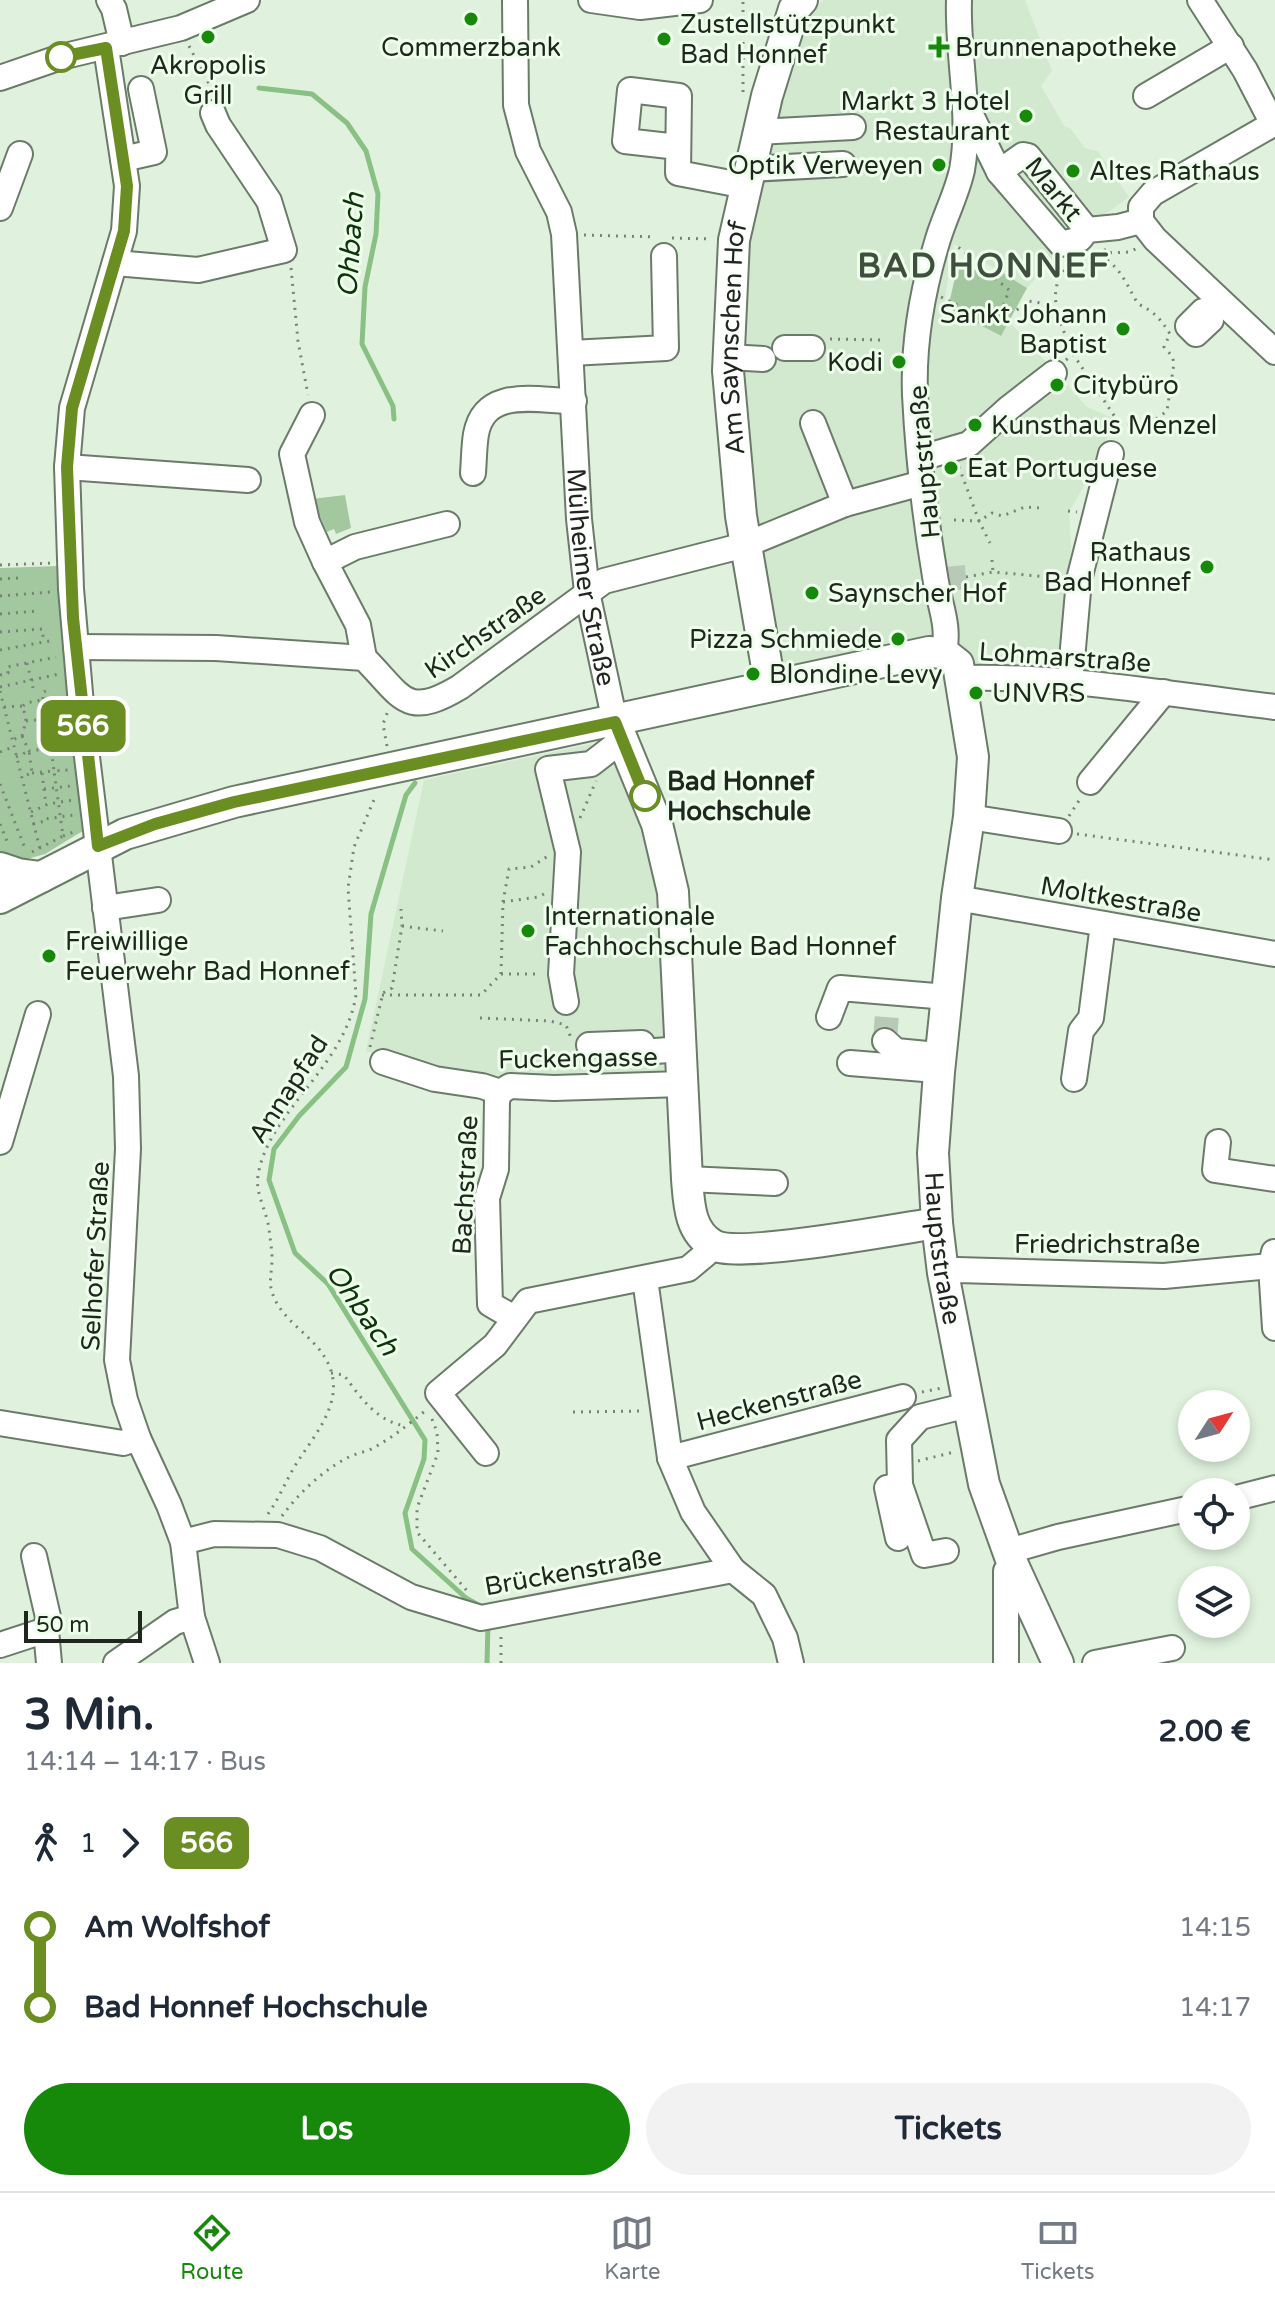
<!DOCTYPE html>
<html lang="de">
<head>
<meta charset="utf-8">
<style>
	body { margin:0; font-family:"Varela Round",sans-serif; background:#f2f2f3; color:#1f2937; height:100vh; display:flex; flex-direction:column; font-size:30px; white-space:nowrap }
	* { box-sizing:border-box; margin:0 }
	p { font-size:26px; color:#747a83 }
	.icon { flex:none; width:44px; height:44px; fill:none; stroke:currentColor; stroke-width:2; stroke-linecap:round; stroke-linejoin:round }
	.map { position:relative; height:1663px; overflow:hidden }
	.drawer { display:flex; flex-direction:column; background:#fff; flex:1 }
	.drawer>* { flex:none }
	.badge { padding:0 16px; border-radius:12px; font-size:28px; line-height:52px }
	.needle { width:52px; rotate:54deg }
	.controls { position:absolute; left:1178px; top:1390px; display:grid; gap:16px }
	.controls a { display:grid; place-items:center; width:72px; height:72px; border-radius:50%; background:#fff; box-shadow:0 4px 12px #0003; font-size:40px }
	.scale { position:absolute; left:24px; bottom:20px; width:118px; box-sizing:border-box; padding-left:8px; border:4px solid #1f261e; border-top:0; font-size:22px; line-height:28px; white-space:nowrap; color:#1f261e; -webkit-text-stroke:6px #edffeb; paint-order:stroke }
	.map>.badge { position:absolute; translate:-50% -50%; box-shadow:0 0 0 4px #fff }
	.legs { display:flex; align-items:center; gap:12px; height:88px; padding:0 24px; font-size:26px }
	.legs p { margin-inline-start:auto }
	.overview { display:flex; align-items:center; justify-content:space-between; height:136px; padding:0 24px }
	h1 { font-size:44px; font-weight:700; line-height:60px }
	.cta { display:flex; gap:16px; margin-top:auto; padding:16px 24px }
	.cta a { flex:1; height:92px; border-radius:48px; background:#16890b; color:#fff; font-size:32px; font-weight:700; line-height:92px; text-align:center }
	.cta a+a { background:#f2f2f3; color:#1f2937 }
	ul { padding:0 24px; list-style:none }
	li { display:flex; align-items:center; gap:28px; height:80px; font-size:30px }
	li i { display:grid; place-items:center; width:12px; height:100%; margin:0 10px; background:currentColor }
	li i::after { content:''; width:20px; height:20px; margin:-10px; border:6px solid; border-radius:50%; background:#fff }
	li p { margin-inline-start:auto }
	li:first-child i { background:linear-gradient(#0000 50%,currentColor 0) }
	li:last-child i { background:linear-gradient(currentColor 50%,#0000 0) }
	.tabs { display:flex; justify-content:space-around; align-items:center; height:112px; border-top:2px solid #e0e1e3; background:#fff; font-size:22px; color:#747a83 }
	.tabs a { display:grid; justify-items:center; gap:4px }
	.tabs .selected { color:#16890b }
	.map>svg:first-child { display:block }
	.built { fill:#d2e9cf }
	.green { fill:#a3c89f }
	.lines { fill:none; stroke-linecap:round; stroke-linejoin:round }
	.stream { stroke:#89c083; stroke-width:5 }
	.minor-tunnel { stroke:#b9c9b8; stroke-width:24; stroke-dasharray:24 12; stroke-linecap:butt }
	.minor-casing { stroke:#6b7b69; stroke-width:28 }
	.major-casing { stroke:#6b7b69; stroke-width:34 }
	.path { stroke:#778376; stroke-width:3; stroke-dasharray:2 6; stroke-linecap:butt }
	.minor { stroke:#fff; stroke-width:24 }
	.major { stroke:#fff; stroke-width:30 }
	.line-1-casing { stroke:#fff; stroke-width:18 }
	.line-1 { stroke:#6b8e23; stroke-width:12 }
	.poi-dot { fill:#16890b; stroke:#edffeb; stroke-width:3 }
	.stop-1-dot { fill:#fff; stroke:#6b8e23; stroke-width:4 }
	.labels { text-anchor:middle; stroke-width:6; stroke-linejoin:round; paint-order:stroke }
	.poi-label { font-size:26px; fill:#1f261e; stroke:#edffeb; text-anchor:start }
	.street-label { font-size:26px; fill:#1f261e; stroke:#edffeb }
	.stop-label { font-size:26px; font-weight:bold; fill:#1f261e; stroke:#edffeb; text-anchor:start }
	.water-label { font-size:28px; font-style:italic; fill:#0d330a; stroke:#edffeb }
	.district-label { font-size:34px; font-weight:bold; letter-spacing:2px; fill:#404e3f; stroke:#edffeb }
</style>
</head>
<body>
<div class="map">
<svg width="1275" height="1663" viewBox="0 0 1275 1663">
	<rect width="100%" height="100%" fill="#e0f2de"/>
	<!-- built -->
	<g class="built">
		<polygon points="823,0 1025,0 1052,71 1041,86 1065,127 1070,128 1085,148 1098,151 1129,197 1089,226 1067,252 1042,271 1027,288 954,244 944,305 1000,336 1008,320 1087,407 1115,419 1095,466 1069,512 1071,548 1065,671 963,664 782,673 740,429 746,217 802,25"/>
		<polygon points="590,744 617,764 660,872 677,1083 455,1079 366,1051 424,780"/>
	</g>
	<!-- green -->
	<g class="green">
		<polygon points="959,260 987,277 1001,272 1027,288 1001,336 948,308"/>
		<polygon points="345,495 351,528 336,534 334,529 327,532 312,499"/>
		<polygon points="57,566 71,716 86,829 45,854 20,861 0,853 0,568"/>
	</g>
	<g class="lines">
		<!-- stream -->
		<g class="stream">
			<polyline points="259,88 312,94 347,123 366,151 378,194 376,234 365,287 362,344 393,406 394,419"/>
			<polyline points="415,783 406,795 371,914 365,999 346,1067 299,1116 274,1149 269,1180 295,1253 328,1284 425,1440 424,1459 405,1513 412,1549 466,1598 480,1606"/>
			<polyline points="487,1663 488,1624"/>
		</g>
		<!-- minor-tunnel -->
		<g class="minor-tunnel">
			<polyline points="947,579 966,577"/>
			<polyline points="885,1041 888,1000"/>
		</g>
		<defs>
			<g id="minor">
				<polyline points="109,0 114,9 122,43"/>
				<path id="s1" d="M515,0l1,105 12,46 31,61 5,22 15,285 8,73 28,130"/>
				<polyline points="591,0 640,7 700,0"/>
				<polyline points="1200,0 1245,70 1273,124"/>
				<polyline points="106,48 127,186 124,231 72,408 67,467 71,589 82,716 126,1076 128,1149 117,1360 125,1400 138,1438 169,1505 183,1542 192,1617 207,1663"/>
				<polyline points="0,78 61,57 181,28 247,0"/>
				<polyline points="1146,96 1231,46"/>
				<polyline points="969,111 999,172 1061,244 1080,239 1087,230 1118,227 1141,221"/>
				<polyline points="759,132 853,127"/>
				<polyline points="678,147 625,141 630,90 679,96 678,173 746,186"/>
				<polyline points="123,159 154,152 141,89"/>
				<polyline points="750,169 843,164"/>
				<polyline points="999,172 1023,155 1028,156 1087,230"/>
				<polyline points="0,208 20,154"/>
				<polyline points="1141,221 1155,239 1275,352"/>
				<polyline points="1141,221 1141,207 1153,193 1275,123"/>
				<polyline points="115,263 198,270 284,250 269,201 218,125 213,113"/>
				<polygon points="1203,311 1211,320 1196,334 1188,326"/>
				<polyline points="785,348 812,348"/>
				<polyline points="571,353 666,348 664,256"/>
				<polyline points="729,357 763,359"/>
				<polyline points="312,415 292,454 307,522 325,562 358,625 364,658"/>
				<polyline points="813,423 845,504"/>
				<polyline points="921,458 969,444 1009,408 1054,373"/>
				<polyline points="67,467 248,480"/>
				<path d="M473,473c1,-13 1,-27 3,-39 9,-48 62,-33 98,-33"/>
				<polyline points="325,562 355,547 447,524"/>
				<path d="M76,647l140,1 148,10c38,38 41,62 96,29l144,-106 141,-36 100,-41 77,-21"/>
				<path d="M944,653c6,-29 -5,-48 -9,-77 -10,-59 -17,-121 -20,-181 -2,-52 8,-107 23,-156 7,-23 19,-46 24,-69 10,-56 -5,-114 -3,-170"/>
				<path d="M962,678c105,-3 209,17 313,29"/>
				<polyline points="1070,682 1079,580 1111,454"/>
				<polyline points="1090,782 1164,692"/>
				<polyline points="969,817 1059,831"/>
				<polyline points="957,898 1275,954"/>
				<polyline points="105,908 158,900"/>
				<polyline points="566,1002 561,974 568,852 548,769 591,764 622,740"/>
				<polyline points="829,1017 840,988 947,997"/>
				<polyline points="885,1041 896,1051 927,1054"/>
				<polyline points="589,1045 642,1043 643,1052 681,1049"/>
				<polyline points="383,1062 435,1079 482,1086 500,1092 510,1086 554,1088 682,1084"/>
				<polyline points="850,1063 924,1069 939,1072"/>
				<polyline points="1074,1079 1081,1031 1091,1018 1103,924"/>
				<polyline points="500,1092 497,1100 496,1169 487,1198 490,1304 514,1318"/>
				<polyline points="0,1142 38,1014"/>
				<polyline points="1218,1142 1215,1170 1275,1179"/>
				<polyline points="687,1179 775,1183"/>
				<polyline points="1274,1252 1271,1266 1275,1328"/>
				<polyline points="943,1273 957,1270 1164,1276 1271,1266"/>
				<polyline points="645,1279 670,1458 693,1512 733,1570"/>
				<polyline points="0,1423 123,1443 138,1438"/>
				<polyline points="486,1453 438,1393 495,1345 528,1301 688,1269 706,1254 711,1243"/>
				<polyline points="670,1458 903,1397"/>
				<polyline points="900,1485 924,1555 946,1551"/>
				<polyline points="1236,1498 1275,1488"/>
				<polyline points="898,1538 887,1488 900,1485 899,1440 920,1417 968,1405"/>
				<polyline points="183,1542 214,1534 278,1535 320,1548 411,1597 481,1618 733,1570 764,1595 785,1638 791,1663"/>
				<polyline points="1009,1551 1058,1537 1192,1508"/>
				<polyline points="34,1556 48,1617 46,1630"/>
				<polyline points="0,1645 46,1630 49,1663"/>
				<polyline points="116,1663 175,1622 192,1617"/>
				<polyline points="1006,1663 1006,1571 1013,1565"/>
				<polyline points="1095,1663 1172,1648"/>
			</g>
			<g id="major">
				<path id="s2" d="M770,685l-29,-169 -13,-145 6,-131 33,-144 27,-87 8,-9"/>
				<path d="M615,722l42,102 16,68 14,287c2,24 2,52 26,66 26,14 185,-16 224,-22"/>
				<polyline points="0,868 18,874 41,877"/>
				<path id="s3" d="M0,898l125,-64 109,-32 695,-150 15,1 14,11 15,93 -4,60 -12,81 -18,174 -6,81 4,70 6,50 41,211 29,81 45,98"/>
			</g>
		</defs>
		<!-- minor casing -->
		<use href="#minor" class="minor-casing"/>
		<!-- major casing -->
		<use href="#major" class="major-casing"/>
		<!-- path -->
		<g class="path">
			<polyline points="189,46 209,84 211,93"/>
			<polyline points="744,54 758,51"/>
			<polyline points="743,92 743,0"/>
			<polyline points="584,235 656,237"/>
			<polyline points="672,238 712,239"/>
			<polyline points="1104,249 1107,253 1129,252 1138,248"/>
			<path d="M1093,253c26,9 32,29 45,51 15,7 23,15 32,30l-6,13 8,9 2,7 -7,48 -22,16 -26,-4 -3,12"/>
			<polyline points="291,268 298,341 308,395"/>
			<polyline points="889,271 903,264 911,264"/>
			<path d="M941,297c21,10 37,21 60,16l8,-23 -52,-44"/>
			<polyline points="1003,308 1013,313 1028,301 1053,305"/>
			<polyline points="830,339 882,340"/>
			<polyline points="1073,354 1119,423"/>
			<path d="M1066,360l7,-6c-12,-31 -31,-63 -3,-91"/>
			<polyline points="959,467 979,521 992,513 1002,516 1025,507 1041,508"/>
			<polyline points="1068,511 1077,512"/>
			<polyline points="954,520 979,521 990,543"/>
			<polyline points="992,560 993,572"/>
			<polyline points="0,565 52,563"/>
			<polyline points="966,577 993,572 1059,578"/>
			<polyline points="0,579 19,578"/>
			<polyline points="0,596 51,592"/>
			<polyline points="0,614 38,611"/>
			<polyline points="0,632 42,629 44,642"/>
			<polyline points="0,650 55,640"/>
			<polyline points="27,663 33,688"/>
			<polyline points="0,675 8,673 7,667 56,657"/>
			<polyline points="0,687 59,674"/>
			<polyline points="0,691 40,849"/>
			<polyline points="43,699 43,692 46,691"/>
			<polyline points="23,706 26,703 61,696"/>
			<polyline points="4,707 23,706 26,721 22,736 12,740"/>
			<polyline points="26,721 62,717"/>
			<polyline points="22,736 29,751 45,749 43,733 63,730"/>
			<polyline points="387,746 383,724 388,711"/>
			<polyline points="45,749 64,746"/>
			<polyline points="0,752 13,747"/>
			<polyline points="16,757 29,751 32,773 21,777"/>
			<polyline points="32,773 54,771 51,748"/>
			<polyline points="42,773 46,805"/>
			<polyline points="0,784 26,851"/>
			<polyline points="44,789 71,786"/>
			<polyline points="31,812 48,804 73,800"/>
			<polyline points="1069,816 1080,799"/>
			<polyline points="580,818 596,781"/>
			<polyline points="0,824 9,846"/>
			<polyline points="33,824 45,821 45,819 74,815"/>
			<polyline points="1077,834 1275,860"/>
			<polyline points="63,836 76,831"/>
			<polyline points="32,852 63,836 54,771 68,770"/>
			<polyline points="503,902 538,897 546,893"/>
			<polyline points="402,926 443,931"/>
			<polyline points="501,974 503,902 509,869 531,867 548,856"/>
			<polyline points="382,995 481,995 501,974 541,974"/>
			<polyline points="480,1018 550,1021 566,1025 571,1038"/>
			<polyline points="370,1047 383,993 392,988 402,926 401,909"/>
			<path d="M331,1373l13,2c16,22 33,47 62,51"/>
			<polyline points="922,1392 942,1388"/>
			<polyline points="573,1412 645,1411"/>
			<polyline points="432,1419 437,1432 438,1453 417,1508 417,1532 468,1592"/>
			<polyline points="918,1461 954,1452"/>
			<path d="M268,1514c12,-17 19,-36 30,-53 21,-32 51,-66 26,-105 -14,-22 -42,-36 -51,-61 -5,-12 -1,-23 -1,-36 0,-10 -2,-20 -3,-30 -2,-17 -14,-36 -11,-53 9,-63 87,-109 98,-181l-8,-107 6,-41 22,-52"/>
			<path d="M282,1516c16,-22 40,-45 65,-58 9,-5 20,-6 28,-11 18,-10 34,-23 50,-36"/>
			<polyline points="501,1663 501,1632"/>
		</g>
		<!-- minor -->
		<use href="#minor" class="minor"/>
		<!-- major -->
		<use href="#major" class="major"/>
	</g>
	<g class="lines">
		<defs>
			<polyline id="line-1" points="61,57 106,48 127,186 124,231 72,408 67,467 73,618 98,846 155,824 234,802 615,722 645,796"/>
		</defs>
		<!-- line-1 casing -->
		<use href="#line-1" class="line-1-casing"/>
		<!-- line-1 -->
		<use href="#line-1" class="line-1"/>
	</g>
	<!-- markers -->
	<g class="poi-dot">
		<circle cx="471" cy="19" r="8"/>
		<circle cx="208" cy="37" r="8"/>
		<circle cx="664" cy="39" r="8"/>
		<path d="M935 35h8v8h8v8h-8v8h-8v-8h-8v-8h8z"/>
		<circle cx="1026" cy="116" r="8"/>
		<circle cx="939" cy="165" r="8"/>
		<circle cx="1073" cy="171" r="8"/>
		<circle cx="1123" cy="329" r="8"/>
		<circle cx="899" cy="362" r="8"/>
		<circle cx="1057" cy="385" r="8"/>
		<circle cx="975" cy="425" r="8"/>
		<circle cx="951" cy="468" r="8"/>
		<circle cx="1207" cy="567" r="8"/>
		<circle cx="812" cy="593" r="8"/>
		<circle cx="898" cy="639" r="8"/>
		<circle cx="753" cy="674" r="8"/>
		<circle cx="976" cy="693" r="8"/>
		<circle cx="528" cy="931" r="8"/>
		<circle cx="49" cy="956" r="8"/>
	</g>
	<g class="stop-1-dot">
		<circle cx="61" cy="57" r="14"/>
		<circle cx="645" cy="796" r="14"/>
	</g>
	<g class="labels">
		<!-- poi labels -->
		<g class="poi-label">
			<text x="680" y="33">Zustellstützpunkt<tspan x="680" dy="30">Bad Honnef</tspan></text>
			<text x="471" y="56" text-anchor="middle">Commerzbank</text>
			<text x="955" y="56">Brunnenapotheke</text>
			<text x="208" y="74" text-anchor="middle">Akropolis<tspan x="208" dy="30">Grill</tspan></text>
			<text x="1010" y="110" text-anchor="end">Markt 3 Hotel<tspan x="1010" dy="30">Restaurant</tspan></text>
			<text x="923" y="174" text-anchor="end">Optik Verweyen</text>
			<text x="1089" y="180">Altes Rathaus</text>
			<text x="1107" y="323" text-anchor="end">Sankt Johann<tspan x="1107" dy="30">Baptist</tspan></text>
			<text x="883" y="371" text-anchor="end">Kodi</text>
			<text x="1073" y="394">Citybüro</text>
			<text x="991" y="434">Kunsthaus Menzel</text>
			<text x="967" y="477">Eat Portuguese</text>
			<text x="1191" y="561" text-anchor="end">Rathaus<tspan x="1191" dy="30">Bad Honnef</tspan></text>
			<text x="828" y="602">Saynscher Hof</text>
			<text x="882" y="648" text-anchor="end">Pizza Schmiede</text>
			<text x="769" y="683">Blondine Levy</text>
			<text x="992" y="702">UNVRS</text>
			<text x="544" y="925">Internationale<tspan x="544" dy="30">Fachhochschule Bad Honnef</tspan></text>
			<text x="65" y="950">Freiwillige<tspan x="65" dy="30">Feuerwehr Bad Honnef</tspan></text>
		</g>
		<!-- street labels -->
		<g class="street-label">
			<text transform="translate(1054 189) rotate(51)" y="9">Markt</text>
			<text dy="9" stroke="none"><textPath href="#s2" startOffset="350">Am Saynschen Hof</textPath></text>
			<text transform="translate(924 462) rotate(-95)" y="9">Hauptstraße</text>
			<text dy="9" stroke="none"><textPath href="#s1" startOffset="588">Mülheimer Straße</textPath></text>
			<text transform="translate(485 632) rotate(-35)" y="9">Kirchstraße</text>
			<text transform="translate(1065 657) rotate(4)" y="9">Lohmarstraße</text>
			<text transform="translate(1121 899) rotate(10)" y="9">Moltkestraße</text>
			<text transform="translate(578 1058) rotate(-1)" y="9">Fuckengasse</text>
			<text transform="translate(288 1089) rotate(-57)" y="9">Annapfad</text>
			<text transform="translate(465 1185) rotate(-87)" y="9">Bachstraße</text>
			<text x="1107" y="1253">Friedrichstraße</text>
			<text dy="9" stroke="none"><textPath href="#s3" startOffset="1586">Hauptstraße</textPath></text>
			<text transform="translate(95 1256) rotate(-87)" y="9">Selhofer Straße</text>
			<text transform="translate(779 1400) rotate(-15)" y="9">Heckenstraße</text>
			<text transform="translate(573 1571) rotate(-10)" y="9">Brückenstraße</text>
		</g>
		<!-- stop labels -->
		<g class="stop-label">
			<text x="667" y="790">Bad Honnef<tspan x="667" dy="30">Hochschule</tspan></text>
		</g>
		<!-- water labels -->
		<g class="water-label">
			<text transform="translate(350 245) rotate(-86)" y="10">Ohbach</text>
			<text transform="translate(363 1309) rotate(55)" y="10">Ohbach</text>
		</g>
		<!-- district labels -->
		<g class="district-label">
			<text x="984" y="277">BAD HONNEF</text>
		</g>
	</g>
</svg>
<div class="controls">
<a><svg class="needle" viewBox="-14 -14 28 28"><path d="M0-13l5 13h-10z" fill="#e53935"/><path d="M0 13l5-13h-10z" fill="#747a83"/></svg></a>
<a><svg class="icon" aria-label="locate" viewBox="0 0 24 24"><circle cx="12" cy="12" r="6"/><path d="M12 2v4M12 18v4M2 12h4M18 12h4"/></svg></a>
<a><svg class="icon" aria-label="layers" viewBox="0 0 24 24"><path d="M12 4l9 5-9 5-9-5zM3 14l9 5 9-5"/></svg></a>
</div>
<div class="scale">50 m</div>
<b class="badge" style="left:83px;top:726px;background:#6b8e23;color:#fff">566</b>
</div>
<section class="drawer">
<div class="overview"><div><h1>3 Min.</h1><p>14:14 – 14:17 · Bus</p></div><b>2.00 €</b></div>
<div class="legs"><svg class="icon" aria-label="walk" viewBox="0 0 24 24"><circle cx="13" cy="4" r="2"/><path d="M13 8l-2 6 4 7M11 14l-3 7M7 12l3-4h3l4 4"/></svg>1<svg class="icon" aria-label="forward" viewBox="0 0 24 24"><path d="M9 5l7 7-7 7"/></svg><b class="badge" style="background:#6b8e23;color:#fff">566</b></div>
<ul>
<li><i style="color:#6b8e23"></i><b>Am Wolfshof</b><p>14:15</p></li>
<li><i style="color:#6b8e23"></i><b>Bad Honnef Hochschule</b><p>14:17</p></li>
</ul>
<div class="cta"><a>Los</a><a>Tickets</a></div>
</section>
<nav class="tabs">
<a class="selected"><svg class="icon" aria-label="directions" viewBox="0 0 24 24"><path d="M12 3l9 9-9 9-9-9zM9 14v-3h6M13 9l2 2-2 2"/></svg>Route</a>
<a><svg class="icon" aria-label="map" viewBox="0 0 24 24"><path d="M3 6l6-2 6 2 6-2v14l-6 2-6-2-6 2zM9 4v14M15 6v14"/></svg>Karte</a>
<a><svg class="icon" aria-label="tickets" viewBox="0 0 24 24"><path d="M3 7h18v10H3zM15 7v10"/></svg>Tickets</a>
</nav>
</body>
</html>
